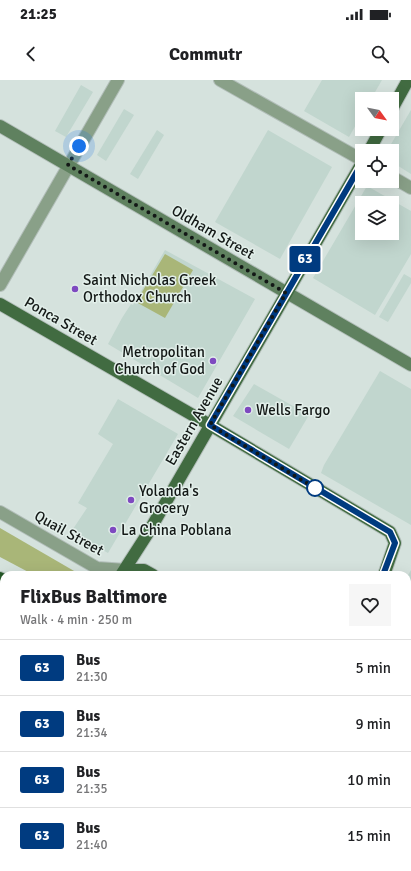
<!DOCTYPE html>
<html lang="en">
<head>
<meta charset="utf-8">
<style>
	body { margin:0; font-family:Signika,sans-serif; background:#f6f6f6; color:#202124; height:100vh; display:flex; flex-direction:column; font-size:15px; white-space:nowrap }
	* { box-sizing:border-box; margin:0 }
	p { font-size:13px; color:#757577 }
	.icon { flex:none; width:22px; height:22px; fill:none; stroke:currentColor; stroke-width:2; stroke-linecap:round; stroke-linejoin:round }
	.map { position:relative; flex:1; overflow:hidden }
	.panel { position:absolute; left:0px; top:491px; width:411px; height:300px; display:flex; flex-direction:column; background:#fff; border-radius:12px 12px 0 0; box-shadow:0 4px 16px #0002 }
	.panel>* { flex:none }
	.badge { padding:0 8px; border-radius:3px; font-size:14px; line-height:26px }
	.needle { width:26px; rotate:123deg }
	.buttons { position:absolute; left:355px; top:12px; display:grid; gap:8px }
	.buttons a { display:grid; place-items:center; width:44px; height:44px; border-radius:0px; background:#fff; box-shadow:0 4px 16px #0002; font-size:20px }
	.you { position:absolute; width:20px; height:20px; margin:-10px; border:3px solid #fff; border-radius:50%; background:#1a73e8; box-shadow:0 0 0 6px #1a73e833 }
	.map>.badge { position:absolute; translate:-50% -50%; box-shadow:0 0 0 2px #fff }
	.round { display:grid; place-items:center; flex:none; width:42px; height:42px; border-radius:0px; background:#f6f6f6 }
	.headline { display:flex; align-items:center; justify-content:space-between; height:68px; padding:0 20px }
	h1 { font-size:19px; font-weight:700; line-height:30px }
	ul { padding:0; list-style:none }
	li { display:flex; align-items:center; gap:12px; height:56px; padding:0 20px; border-top:1px solid #e0e0e0 }
	li div { flex:1 }
	li b { display:block; font-size:15px }
	li em { font-style:normal }
	li .badge { min-width:44px; font-weight:700; text-align:center }
	.status { display:flex; justify-content:space-between; align-items:center; height:28px; padding:0 20px; background:#fff; direction:ltr }
	.status svg { height:11px; fill:currentColor }
	header { display:flex; justify-content:space-between; align-items:center; height:52px; padding:0 20px; background:#fff; font-size:18px; font-weight:700 }
	.map>svg:first-child { display:block }
	.built { fill:#c1d6ce; fill-rule:evenodd }
	.green { fill:#a9b678 }
	.forest { fill:#9ead66 }
	.lines { fill:none; stroke-linecap:round; stroke-linejoin:round }
	.street-casing { stroke:#b2beb9; stroke-width:14 }
	.secondary-casing { stroke:#b2beb9; stroke-width:14 }
	.primary-casing { stroke:#b2beb9; stroke-width:14 }
	.highway-casing { stroke:#b2beb9; stroke-width:14 }
	.street { stroke:#89a088; stroke-width:12 }
	.secondary { stroke:#5f815f; stroke-width:12 }
	.primary { stroke:#416b41; stroke-width:12 }
	.highway { stroke:#245827; stroke-width:12 }
	.line-casing { stroke:#fff; stroke-width:9 }
	.line { stroke:#003b80; stroke-width:6 }
	.walk { stroke:#131816; stroke-width:4; stroke-dasharray:0 7.2 }
	.poi-dot { fill:#7e49c0; stroke:#e2efea; stroke-width:1.5 }
	.stop-dot { fill:#fff; stroke:#003b80; stroke-width:2 }
	.labels { text-anchor:middle; stroke-width:3; stroke-linejoin:round; paint-order:stroke }
	.street-label { font-size:15px; fill:#131816; stroke:#e2efea }
	.poi-label { font-size:15px; fill:#131816; stroke:#e2efea; text-anchor:start }
</style>
</head>
<body>
<div class="status"><b>21:25</b><svg viewBox="0 0 49 12"><path d="M0 12V9h3v3zM5 12V6h3v6zM10 12V3h3v9zM15 12V0h3v12zM26 1h20v11H26zM47 4h2v5h-2z"/></svg></div>
<header><svg class="icon" aria-label="back" viewBox="0 0 24 24"><path d="M15 5l-7 7 7 7"/></svg>Commutr<svg class="icon" aria-label="search" viewBox="0 0 24 24"><circle cx="10" cy="10" r="6"/><path d="M15 15l6 6"/></svg></header>
<div class="map">
<svg width="411" height="791" viewBox="0 0 411 791">
	<rect width="100%" height="100%" fill="#d5e2dd"/>
	<!-- built -->
	<g class="built">
		<polygon points="322,0 382,0 371,19 362,19 362,34 349,57 304,31"/>
		<polygon points="81,5 93,12 66,57 55,51"/>
		<polygon points="124,29 134,35 106,81 97,75"/>
		<polygon points="411,30 411,94 392,82 392,71 387,71"/>
		<polygon points="157,50 164,55 138,99 130,94"/>
		<polygon points="268,50 332,87 280,179 215,142"/>
		<path d="M367,106l44,25v43l-36,61 -62,-37zM362,123h30v30h-30z"/>
		<polygon points="165,170 255,219 198,318 108,264 122,238 131,224 133,225"/>
		<polygon points="404,194 411,198 411,203 388,242 379,237"/>
		<polygon points="380,291 411,309 411,445 321,393 324,385"/>
		<polygon points="254,304 309,335 289,369 233,336"/>
		<polygon points="118,319 178,354 108,473 71,452 87,428 78,423 113,364 98,354"/>
		<polygon points="411,490 411,624 407,622 407,497"/>
		<polygon points="4,772 4,787 319,787 326,791 0,791 0,778"/>
	</g>
	<!-- green -->
	<g class="green">
		<polygon points="165,174 193,190 165,238 136,222"/>
		<polygon points="0,448 81,495 34,495 0,477"/>
		<polygon points="4,775 4,787 80,787 82,791 0,791 0,782"/>
		<polygon points="85,787 150,787 148,791 86,791"/>
		<polygon points="252,787 319,787 326,791 250,791"/>
	</g>
	<!-- forest -->
	<polygon class="forest" points="319,787 407,787 411,791 326,791"/>
	<g class="lines">
		<defs>
			<g id="street">
				<polyline points="220,0 362,80"/>
				<polyline points="392,97 411,108"/>
				<polyline points="0,205 118,0"/>
				<polyline points="0,432 97,488 126,490"/>
				<polyline points="0,663 4,665"/>
			</g>
			<polyline id="secondary" points="0,46 411,285"/>
			<g id="primary">
				<polyline points="392,29 408,0"/>
				<polyline points="369,71 381,49"/>
				<polyline points="0,224 210,345 390,452 395,463 384,495"/>
				<polyline points="126,490 144,490 153,495"/>
				<polyline points="121,495 148,453 362,83"/>
				<polyline points="407,638 411,640"/>
				<polyline points="407,660 411,662"/>
				<polyline points="0,690 4,683"/>
				<polyline points="0,748 4,740"/>
			</g>
			<g id="highway">
				<polyline points="0,498 4,500"/>
				<polyline points="0,522 4,525"/>
				<polyline points="407,711 411,713"/>
				<polyline points="407,732 411,735"/>
				<polyline points="407,758 411,760"/>
			</g>
		</defs>
		<!-- street casing -->
		<use href="#street" class="street-casing"/>
		<!-- secondary casing -->
		<use href="#secondary" class="secondary-casing"/>
		<!-- primary casing -->
		<use href="#primary" class="primary-casing"/>
		<!-- highway casing -->
		<use href="#highway" class="highway-casing"/>
		<!-- street -->
		<use href="#street" class="street"/>
		<!-- secondary -->
		<use href="#secondary" class="secondary"/>
		<!-- primary -->
		<use href="#primary" class="primary"/>
		<!-- highway -->
		<use href="#highway" class="highway"/>
	</g>
	<g class="lines">
		<defs>
			<polyline id="line" points="362,83 210,345 390,452 395,463 383,495"/>
		</defs>
		<!-- line casing -->
		<use href="#line" class="line-casing"/>
		<!-- line -->
		<use href="#line" class="line"/>
		<!-- walk -->
		<polyline class="walk" points="79,66 68,85 286,213 210,345 315,408"/>
	</g>
	<!-- markers -->
	<g class="poi-dot">
		<circle cx="75" cy="209" r="4"/>
		<circle cx="213" cy="281" r="4"/>
		<circle cx="248" cy="330" r="4"/>
		<circle cx="131" cy="420" r="4"/>
		<circle cx="113" cy="450" r="4"/>
	</g>
	<circle class="stop-dot" cx="315" cy="408" r="8"/>
	<g class="labels">
		<!-- street labels -->
		<g class="street-label">
			<text transform="translate(213 152) rotate(30)" y="5">Oldham Street</text>
			<text transform="translate(61 241) rotate(30)" y="5">Ponca Street</text>
			<text transform="translate(194 341) rotate(-60)" y="5">Eastern Avenue</text>
			<text transform="translate(69 453) rotate(29)" y="5">Quail Street</text>
		</g>
		<!-- poi labels -->
		<g class="poi-label">
			<text x="83" y="205">Saint Nicholas Greek<tspan x="83" dy="17">Orthodox Church</tspan></text>
			<text x="205" y="277" text-anchor="end">Metropolitan<tspan x="205" dy="17">Church of God</tspan></text>
			<text x="256" y="335">Wells Fargo</text>
			<text x="139" y="416">Yolanda's<tspan x="139" dy="17">Grocery</tspan></text>
			<text x="121" y="455">La China Poblana</text>
		</g>
	</g>
</svg>
<div class="buttons">
<a><svg class="needle" viewBox="-14 -14 28 28"><path d="M0-13l5 13h-10z" fill="#e53935"/><path d="M0 13l5-13h-10z" fill="#757577"/></svg></a>
<a><svg class="icon" aria-label="locate" viewBox="0 0 24 24"><circle cx="12" cy="12" r="6"/><path d="M12 2v4M12 18v4M2 12h4M18 12h4"/></svg></a>
<a><svg class="icon" aria-label="layers" viewBox="0 0 24 24"><path d="M12 4l9 5-9 5-9-5zM3 14l9 5 9-5"/></svg></a>
</div>
<div class="you" style="left:79px;top:66px"></div>
<b class="badge" style="left:305px;top:179px;background:#003b80;color:#fff">63</b>
<section class="panel">
<div class="headline"><div><h1>FlixBus Baltimore</h1><p>Walk · 4 min · 250 m</p></div><a class="round"><svg class="icon" aria-label="heart" viewBox="0 0 24 24"><path d="M12 20l-8-8c-3-5 5-10 8-4 3-6 11-1 8 4z"/></svg></a></div>
<ul>
<li><span class="badge" style="background:#003b80;color:#fff">63</span><div><b>Bus</b><p>21:30</p></div><em>5 min</em></li>
<li><span class="badge" style="background:#003b80;color:#fff">63</span><div><b>Bus</b><p>21:34</p></div><em>9 min</em></li>
<li><span class="badge" style="background:#003b80;color:#fff">63</span><div><b>Bus</b><p>21:35</p></div><em>10 min</em></li>
<li><span class="badge" style="background:#003b80;color:#fff">63</span><div><b>Bus</b><p>21:40</p></div><em>15 min</em></li>
</ul>
</section>
</div>
</body>
</html>
